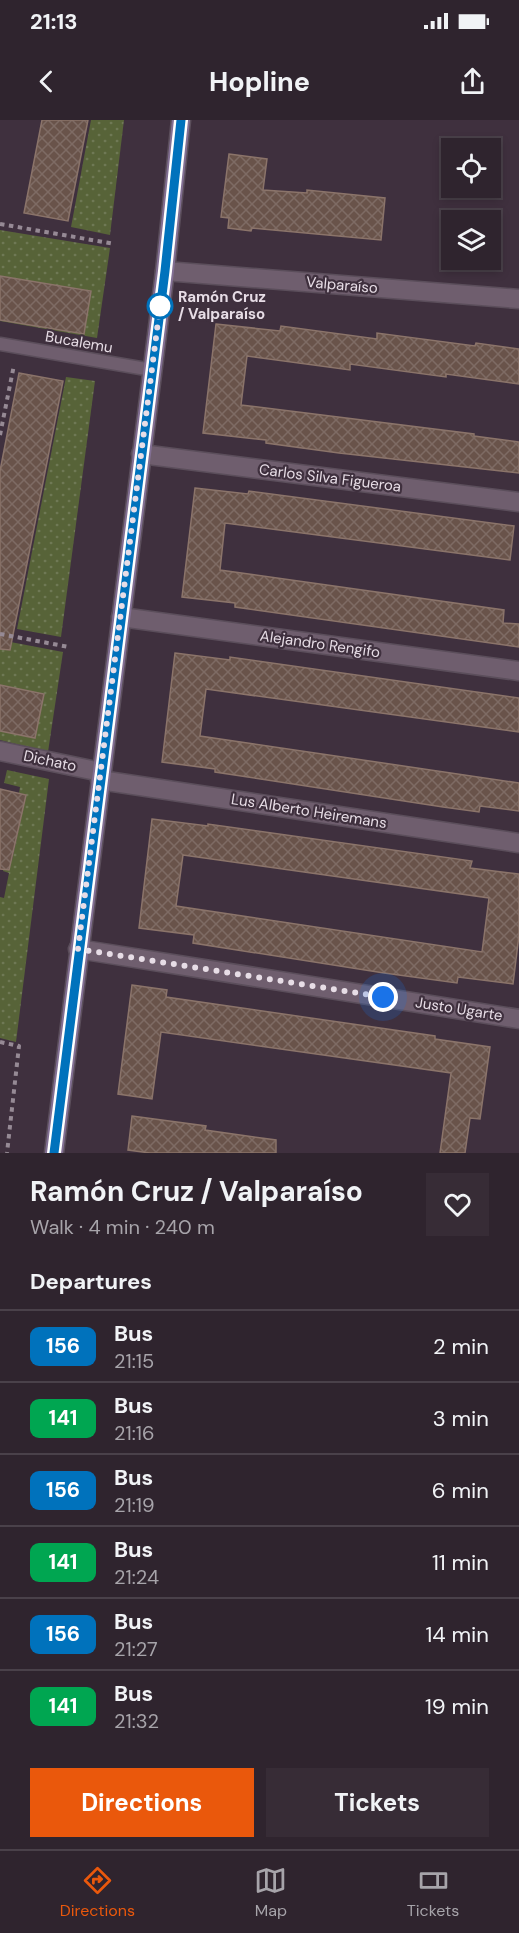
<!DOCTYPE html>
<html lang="en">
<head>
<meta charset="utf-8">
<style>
	body { margin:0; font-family:"DM Sans",sans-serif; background:#372c36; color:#f1f3f6; height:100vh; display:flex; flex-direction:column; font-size:22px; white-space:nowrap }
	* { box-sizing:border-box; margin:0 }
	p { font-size:20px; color:#a7a4aa }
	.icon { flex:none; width:33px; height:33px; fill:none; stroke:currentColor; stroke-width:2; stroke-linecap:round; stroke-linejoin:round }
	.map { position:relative; height:1033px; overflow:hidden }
	.sheet { display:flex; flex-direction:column; background:#2f242e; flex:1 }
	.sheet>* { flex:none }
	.badge { padding:0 12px; border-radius:9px; font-size:21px; line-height:39px }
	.controls { position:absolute; left:441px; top:18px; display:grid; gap:12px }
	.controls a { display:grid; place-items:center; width:60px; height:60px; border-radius:0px; background:#2f242e; box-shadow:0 3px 9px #0003,0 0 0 2px #4a414a; font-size:30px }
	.you { position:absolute; width:30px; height:30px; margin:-15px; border:4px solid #fff; border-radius:50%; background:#1a73e8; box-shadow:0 0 0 9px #1a73e833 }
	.map>.badge { position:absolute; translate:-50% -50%; box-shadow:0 0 0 3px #fff }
	h2 { padding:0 30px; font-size:22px; line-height:54px }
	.round { display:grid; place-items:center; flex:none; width:63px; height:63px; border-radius:0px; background:#372c36 }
	.summary { display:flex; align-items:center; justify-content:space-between; height:102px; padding:0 30px }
	h1 { font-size:28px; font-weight:700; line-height:45px }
	.primary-button { display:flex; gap:12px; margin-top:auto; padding:12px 30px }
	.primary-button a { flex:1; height:69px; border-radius:0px; background:#ea580c; color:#fff; font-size:24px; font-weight:700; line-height:69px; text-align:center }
	.primary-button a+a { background:#372c36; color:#f1f3f6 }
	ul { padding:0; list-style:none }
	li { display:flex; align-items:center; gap:18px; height:72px; padding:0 30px; border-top:2px solid #4a414a }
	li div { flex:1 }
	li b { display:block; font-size:22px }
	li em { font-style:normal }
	li .badge { min-width:66px; font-weight:700; text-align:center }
	.status { display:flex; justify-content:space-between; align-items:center; height:42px; padding:0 30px; background:#2f242e; direction:ltr }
	.status svg { height:16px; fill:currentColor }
	header { display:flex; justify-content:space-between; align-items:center; height:78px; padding:0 30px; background:#2f242e; font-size:27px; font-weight:700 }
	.menu { display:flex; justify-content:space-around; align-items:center; height:84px; border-top:2px solid #4a414a; background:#2f242e; font-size:16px; color:#a7a4aa }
	.menu a { display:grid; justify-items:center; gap:3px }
	.menu .on { color:#ea580c }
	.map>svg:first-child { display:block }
	.grass { fill:url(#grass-dots) }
	.building { fill:url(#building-cross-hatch); stroke:#8b746a; stroke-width:1.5; fill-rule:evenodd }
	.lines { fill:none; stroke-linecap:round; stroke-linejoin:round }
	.lane-casing { stroke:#5b4e5b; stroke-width:15 }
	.street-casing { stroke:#5b4e5b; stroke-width:21 }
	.secondary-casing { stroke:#5b4e5b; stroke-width:21 }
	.path { stroke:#968a95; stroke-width:4; stroke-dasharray:4.5 4.5; stroke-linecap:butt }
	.lane { stroke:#6f5e6e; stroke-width:12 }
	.street { stroke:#6f5e6e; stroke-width:18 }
	.secondary { stroke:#826f93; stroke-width:18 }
	.line-casing { stroke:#fff; stroke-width:14 }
	.line { stroke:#0072bc; stroke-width:9 }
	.walk { stroke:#e7dde6; stroke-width:6; stroke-dasharray:0 10.8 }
	.stop-dot { fill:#fff; stroke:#0072bc; stroke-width:3 }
	.labels { text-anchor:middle; stroke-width:4.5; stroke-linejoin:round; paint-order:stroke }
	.street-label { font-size:15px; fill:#e7dde6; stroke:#3f303e }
	.stop-label { font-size:15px; font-weight:bold; fill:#e7dde6; stroke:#3f303e; text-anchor:start }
</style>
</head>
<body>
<div class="status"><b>21:13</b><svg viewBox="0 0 49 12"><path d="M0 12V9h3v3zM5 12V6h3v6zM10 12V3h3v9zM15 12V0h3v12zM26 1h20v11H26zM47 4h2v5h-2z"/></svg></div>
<header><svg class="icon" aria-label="back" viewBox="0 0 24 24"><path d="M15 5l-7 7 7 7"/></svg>Hopline<svg class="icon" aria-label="share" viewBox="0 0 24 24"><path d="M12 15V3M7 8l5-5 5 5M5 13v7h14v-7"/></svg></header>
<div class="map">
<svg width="519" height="1033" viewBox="0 0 519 1033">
	<defs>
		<pattern id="grass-dots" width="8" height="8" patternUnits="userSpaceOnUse" patternTransform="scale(1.5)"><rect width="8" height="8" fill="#576338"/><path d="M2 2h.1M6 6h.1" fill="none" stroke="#6f7955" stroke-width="1.8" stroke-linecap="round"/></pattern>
		<pattern id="building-cross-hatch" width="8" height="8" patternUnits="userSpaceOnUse" patternTransform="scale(1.5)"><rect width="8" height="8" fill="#69534a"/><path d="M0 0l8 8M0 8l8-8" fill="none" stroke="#7e6b64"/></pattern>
	</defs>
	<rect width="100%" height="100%" fill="#3f303e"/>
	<!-- grass -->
	<g class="grass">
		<polygon points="91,0 124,0 110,115 71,107"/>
		<polygon points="0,110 110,128 97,218 0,201"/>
		<polygon points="66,257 95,261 61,517 17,509"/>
		<polygon points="0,520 63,532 48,632 0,620"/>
		<polygon points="7,650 49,659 16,922 0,918 0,777 4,778 9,753 3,751 5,739 12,740 26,675 19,673 20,667 4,663"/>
	</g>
	<!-- building -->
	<g class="building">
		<polygon points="42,0 88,0 68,101 24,93"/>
		<polygon points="229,34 267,39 263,70 307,73 307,70 385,78 381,120 252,108 251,111 228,108 229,98 221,97"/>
		<polygon points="0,156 91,171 84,214 0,200"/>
		<polygon points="216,204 280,211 281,206 377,219 377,213 475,226 476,223 519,229 519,264 446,254 446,257 350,244 350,250 247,236 241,285 474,314 474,316 519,322 519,353 339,333 266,323 266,320 203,313"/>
		<polygon points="19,253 63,261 10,530 0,529 0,351"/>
		<polygon points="195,368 248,374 249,371 514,406 510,440 225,403 220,450 504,490 503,503 519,504 519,527 235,487 235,483 182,477"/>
		<polygon points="175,533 230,540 230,537 519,578 519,612 206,569 200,616 519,663 519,691 480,686 479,692 443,687 215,652 215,649 162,642"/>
		<polygon points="0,565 44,574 35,618 0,611"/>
		<polygon points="0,669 26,675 9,750 0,749"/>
		<path d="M152,699l56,7v-2l264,37 -2,7 49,6v61l-6,49 -55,-7 -1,6 -73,-10 -191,-30 1,-8 -55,-7zM183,735l306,43 -7,54 -306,-46z"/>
		<polygon points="132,865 167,870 166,877 435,916 435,919 490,927 480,999 470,998 465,1033 440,1033 451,953 161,912 152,979 118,974"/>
		<polygon points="132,996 206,1006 205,1010 276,1020 276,1033 150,1033 128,1030"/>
	</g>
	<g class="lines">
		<defs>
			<polyline id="lane" points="0,224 152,250"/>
			<g id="street">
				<polyline points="165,151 519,179"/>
				<polyline points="141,334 519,382"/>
				<polyline points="121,497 519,551"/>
				<polyline points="0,631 101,652"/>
				<polyline points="100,660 519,723"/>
				<polyline points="78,829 519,899"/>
			</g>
			<polyline id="secondary" points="54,1033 165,151 181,0"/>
		</defs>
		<!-- lane casing -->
		<use href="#lane" class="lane-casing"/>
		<!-- street casing -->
		<use href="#street" class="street-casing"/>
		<!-- secondary casing -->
		<use href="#secondary" class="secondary-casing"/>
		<!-- path -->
		<g class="path">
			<polyline points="0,104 115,124"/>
			<polyline points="0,315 14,245"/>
			<polyline points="0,514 69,527"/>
			<polyline points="0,922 19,926 7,1033"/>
		</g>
		<!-- lane -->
		<use href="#lane" class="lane"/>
		<!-- street -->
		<use href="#street" class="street"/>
		<!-- secondary -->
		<use href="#secondary" class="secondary"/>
	</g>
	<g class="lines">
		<defs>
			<polyline id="line" points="54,1033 165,151 181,0"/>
		</defs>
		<!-- line casing -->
		<use href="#line" class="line-casing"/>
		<!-- line -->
		<use href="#line" class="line"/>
		<!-- walk -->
		<polyline class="walk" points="160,186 78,829 383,877"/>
	</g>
	<!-- markers -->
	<circle class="stop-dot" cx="160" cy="186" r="12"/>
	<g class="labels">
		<!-- street labels -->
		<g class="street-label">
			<text transform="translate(342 165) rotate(5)" y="5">Valparaíso</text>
			<text transform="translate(79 222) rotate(10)" y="5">Bucalemu</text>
			<text transform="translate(330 358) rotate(7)" y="5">Carlos Silva Figueroa</text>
			<text transform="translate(320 524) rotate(8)" y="5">Alejandro Rengifo</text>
			<text transform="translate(50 641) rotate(12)" y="5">Dichato</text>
			<text transform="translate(309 691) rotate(9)" y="5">Lus Alberto Heiremans</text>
			<text transform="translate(459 889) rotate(9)" y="5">Justo Ugarte</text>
		</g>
		<!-- stop labels -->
		<g class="stop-label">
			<text x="178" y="182">Ramón Cruz<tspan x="178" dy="17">/ Valparaíso</tspan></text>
		</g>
	</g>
</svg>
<div class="controls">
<a><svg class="icon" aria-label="locate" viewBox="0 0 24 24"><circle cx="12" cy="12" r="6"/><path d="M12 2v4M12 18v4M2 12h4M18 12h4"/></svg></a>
<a><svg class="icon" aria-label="layers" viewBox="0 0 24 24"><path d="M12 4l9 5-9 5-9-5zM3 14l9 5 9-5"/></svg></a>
</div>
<div class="you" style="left:383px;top:877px"></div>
</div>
<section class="sheet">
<div class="summary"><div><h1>Ramón Cruz / Valparaíso</h1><p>Walk · 4 min · 240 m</p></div><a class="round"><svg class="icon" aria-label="heart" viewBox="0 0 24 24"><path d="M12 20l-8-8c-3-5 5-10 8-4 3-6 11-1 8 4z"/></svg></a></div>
<h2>Departures</h2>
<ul>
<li><span class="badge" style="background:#0072bc;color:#fff">156</span><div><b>Bus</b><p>21:15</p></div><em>2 min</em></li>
<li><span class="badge" style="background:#00a651;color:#fff">141</span><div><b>Bus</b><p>21:16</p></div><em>3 min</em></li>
<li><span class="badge" style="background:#0072bc;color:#fff">156</span><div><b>Bus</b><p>21:19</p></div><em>6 min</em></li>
<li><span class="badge" style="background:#00a651;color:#fff">141</span><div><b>Bus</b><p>21:24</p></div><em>11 min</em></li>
<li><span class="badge" style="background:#0072bc;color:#fff">156</span><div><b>Bus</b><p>21:27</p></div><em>14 min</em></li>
<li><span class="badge" style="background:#00a651;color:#fff">141</span><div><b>Bus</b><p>21:32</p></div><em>19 min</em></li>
</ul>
<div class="primary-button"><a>Directions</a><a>Tickets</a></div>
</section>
<nav class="menu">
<a class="on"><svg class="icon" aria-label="directions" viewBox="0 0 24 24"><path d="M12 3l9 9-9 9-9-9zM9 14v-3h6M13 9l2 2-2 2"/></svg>Directions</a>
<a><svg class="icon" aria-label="map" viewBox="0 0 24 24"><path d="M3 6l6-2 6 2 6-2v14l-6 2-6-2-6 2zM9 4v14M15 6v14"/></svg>Map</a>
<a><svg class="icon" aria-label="tickets" viewBox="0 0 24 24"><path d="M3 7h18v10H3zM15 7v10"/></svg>Tickets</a>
</nav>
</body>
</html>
